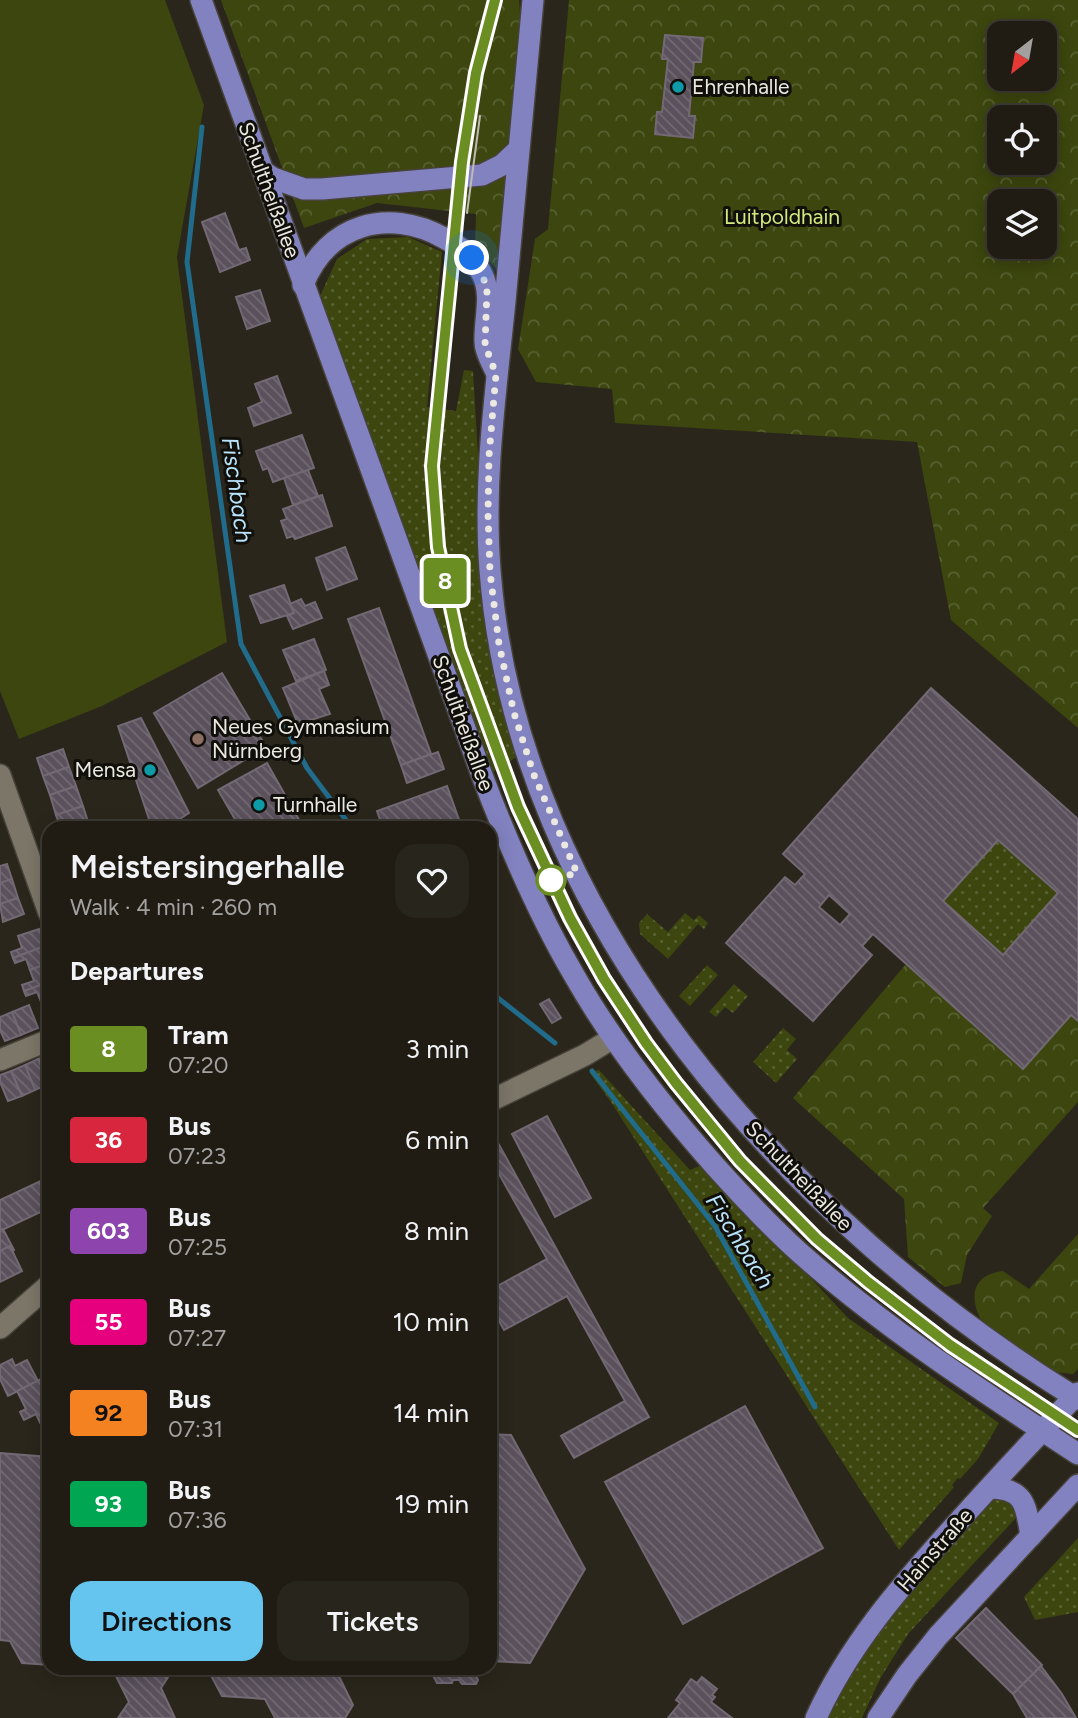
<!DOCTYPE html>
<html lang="en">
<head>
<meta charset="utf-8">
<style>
	body { margin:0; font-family:Figtree,sans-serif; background:#28251d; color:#f1f3f6; height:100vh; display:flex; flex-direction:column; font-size:26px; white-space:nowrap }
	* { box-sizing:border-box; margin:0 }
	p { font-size:23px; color:#a2a1a0 }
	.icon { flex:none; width:38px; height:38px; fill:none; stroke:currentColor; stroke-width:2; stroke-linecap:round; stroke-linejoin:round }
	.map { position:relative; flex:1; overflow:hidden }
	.sheet { position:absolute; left:42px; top:821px; width:455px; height:854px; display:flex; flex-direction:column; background:#201c14; border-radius:21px; box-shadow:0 4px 18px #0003,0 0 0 2px #3d3a34 }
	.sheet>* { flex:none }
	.badge { padding:0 14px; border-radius:5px; font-size:24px; line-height:46px }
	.needle { width:46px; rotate:211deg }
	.buttons { position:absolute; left:987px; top:21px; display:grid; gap:14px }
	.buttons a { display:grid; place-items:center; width:70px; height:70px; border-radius:14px; background:#201c14; box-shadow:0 4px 18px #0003,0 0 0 2px #3d3a34; font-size:35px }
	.you { position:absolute; width:35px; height:35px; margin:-18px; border:5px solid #fff; border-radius:50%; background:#1a73e8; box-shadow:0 0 0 10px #1a73e833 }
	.map>.badge { position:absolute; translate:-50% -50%; box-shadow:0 0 0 4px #fff }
	h2 { padding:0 28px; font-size:26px; line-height:63px }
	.round { display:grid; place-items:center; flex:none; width:74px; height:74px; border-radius:21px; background:#28251d }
	.headline { display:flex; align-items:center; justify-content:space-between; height:119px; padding:0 28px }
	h1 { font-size:33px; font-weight:600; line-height:52px }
	.primary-button { display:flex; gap:14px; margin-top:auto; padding:14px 28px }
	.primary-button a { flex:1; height:80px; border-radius:21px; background:#65c5ee; color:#111; font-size:28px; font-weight:600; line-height:80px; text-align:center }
	.primary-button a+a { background:#28251d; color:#f1f3f6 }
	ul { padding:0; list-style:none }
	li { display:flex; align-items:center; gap:21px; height:91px; padding:0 28px }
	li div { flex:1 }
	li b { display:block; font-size:26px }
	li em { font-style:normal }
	li .badge { min-width:77px; font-weight:700; text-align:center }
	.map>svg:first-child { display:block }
	.grass { fill:url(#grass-dots) }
	.park { fill:url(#park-crowns); fill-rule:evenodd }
	.pitch { fill:#3c460e }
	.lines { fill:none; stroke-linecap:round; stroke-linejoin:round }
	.stream { stroke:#216b8b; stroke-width:5 }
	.building { fill:url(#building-back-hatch); stroke:#726974; stroke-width:2; fill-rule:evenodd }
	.minor-casing { stroke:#47433a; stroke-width:24 }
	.major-casing { stroke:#47433a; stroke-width:24 }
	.minor { stroke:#7b7668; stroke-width:21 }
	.major { stroke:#8282c1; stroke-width:21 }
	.tram { stroke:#bebbb3; stroke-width:2 }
	.line-casing { stroke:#fff; stroke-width:16 }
	.line { stroke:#6b8e23; stroke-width:10 }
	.walk { stroke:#ebe8e1; stroke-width:7; stroke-dasharray:0 12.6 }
	.culture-dot { fill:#0f9aa8; stroke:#110f0a; stroke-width:2.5 }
	.education-dot { fill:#8d6e63; stroke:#110f0a; stroke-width:2.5 }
	.stop-dot { fill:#fff; stroke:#6b8e23; stroke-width:3.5 }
	.labels { text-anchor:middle; stroke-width:6; stroke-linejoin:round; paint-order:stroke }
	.poi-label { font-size:21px; fill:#ebe8e1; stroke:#110f0a; text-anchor:start }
	.street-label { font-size:21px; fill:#ebe8e1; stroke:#110f0a }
	.park-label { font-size:21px; fill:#d2e97b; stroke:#110f0a }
	.water-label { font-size:23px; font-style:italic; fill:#b8e3fa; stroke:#110f0a }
</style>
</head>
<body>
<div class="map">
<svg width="1078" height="1718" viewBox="0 0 1078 1718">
	<defs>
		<pattern id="grass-dots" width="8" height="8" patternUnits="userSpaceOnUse" patternTransform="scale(1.75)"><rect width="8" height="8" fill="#3c460e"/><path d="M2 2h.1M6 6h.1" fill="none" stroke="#586131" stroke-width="1.8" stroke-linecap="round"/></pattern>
		<pattern id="park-crowns" width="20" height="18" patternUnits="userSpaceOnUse" patternTransform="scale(1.75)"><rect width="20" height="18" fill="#3c460e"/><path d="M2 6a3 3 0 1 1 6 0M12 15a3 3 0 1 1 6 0" fill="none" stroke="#586131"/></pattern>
		<pattern id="building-back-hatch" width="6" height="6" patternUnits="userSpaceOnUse" patternTransform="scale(1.75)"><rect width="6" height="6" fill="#5a515c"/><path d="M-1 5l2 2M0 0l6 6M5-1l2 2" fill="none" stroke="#726a73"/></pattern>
	</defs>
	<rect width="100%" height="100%" fill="#2a261b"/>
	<!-- grass -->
	<g class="grass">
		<polygon points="408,237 442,252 427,407 456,411 464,370 473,371 488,624 518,756 493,772 320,296 337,259 367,239"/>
		<polygon points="998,840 1058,893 1003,955 943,901"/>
		<polygon points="685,913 694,920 699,915 708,923 704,929 698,924 668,959 640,934 639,923 647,914 668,932"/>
		<polygon points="707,965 718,975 690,1006 679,996"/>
		<polygon points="734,984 748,996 733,1013 725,1007 716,1017 709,1012"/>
		<polygon points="783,1028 796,1039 787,1050 797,1059 776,1083 753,1062"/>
		<polygon points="599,1070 690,1170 704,1164 848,1318 999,1423 978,1459 960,1479 958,1478 952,1485 954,1487 899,1550 611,1102 589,1072"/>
		<path d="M1009,1496l8,18 -2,5 -107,115 -27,43 -19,41h-35c41,-84 104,-151 166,-220z"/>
		<polygon points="1078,1538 1078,1612 1035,1620 1024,1597"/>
	</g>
	<!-- park -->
	<g class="park">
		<polygon points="221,0 519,0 522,38 501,274 475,246 476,214 377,203 304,228"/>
		<path d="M569,0h509v728l-127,-108 -34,-178 -302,-19 -3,-34 -76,-7 -18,-33 17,-110 13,-10zM999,33h46v46h-46zM999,117h46v46h-46zM999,201h46v46h-46z"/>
		<polygon points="906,964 1023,1068 1071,1015 1078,1021 1078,1102 983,1208 992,1216 967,1255 961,1283 945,1287 908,1257 904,1199 793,1098"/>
		<path d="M1078,1234v135l-5,5 -19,-2 -68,-44c-17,-24 -18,-53 17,-57l26,18z"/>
	</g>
	<!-- pitch -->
	<polygon class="pitch" points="0,0 165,0 204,105 177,257 227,642 102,706 19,739 0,691"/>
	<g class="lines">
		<!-- stream -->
		<g class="stream">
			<polyline points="202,127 187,262 241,644 307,768 352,828"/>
			<polyline points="490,989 498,998 555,1043"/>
			<polyline points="592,1071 715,1226 815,1407"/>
		</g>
	</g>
	<!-- building -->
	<g class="building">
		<polygon points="665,35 703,38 701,62 694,62 689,116 695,116 693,138 655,134 657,112 662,112 668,59 662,59"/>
		<polygon points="225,213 239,250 246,248 250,260 220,272 202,222"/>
		<polygon points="260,290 270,321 247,329 236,297"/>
		<polygon points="277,376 291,413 254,426 248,408 262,402 255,384"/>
		<polygon points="302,435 314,468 273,482 268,468 263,470 256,451"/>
		<polygon points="308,470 318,496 293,505 284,478"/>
		<polygon points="322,495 332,526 295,539 293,536 287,538 281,521 287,519 283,509"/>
		<polygon points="345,547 357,579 327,590 316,558"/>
		<polygon points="284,585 294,613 261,623 250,596"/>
		<polygon points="301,599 305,606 315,602 322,618 293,629 287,616 294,613 290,604"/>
		<polygon points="379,608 431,754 401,765 348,619"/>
		<polygon points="314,639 326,670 296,681 283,650"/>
		<polygon points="324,671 329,685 319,689 330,714 298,724 283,688"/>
		<polygon points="222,673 266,747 198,788 154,713"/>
		<path d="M931,688l147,131v202l-7,-6 -48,54 -150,-135 -11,12 10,9 -59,66 -87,-78 59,-66 10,8 10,-11 -22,-20zM998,840l60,53 -55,62 -60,-54zM829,895l21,19 -10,11 -21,-18z"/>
		<polygon points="141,718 189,813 166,828 152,828 118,726"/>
		<polygon points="63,749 69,767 43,776 37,758"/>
		<polygon points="438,752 444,769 407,783 401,765"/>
		<polygon points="267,763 302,825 311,820 316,828 240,828 218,790"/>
		<polygon points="69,767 76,786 50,795 43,776"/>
		<polygon points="76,786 83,806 56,815 50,795"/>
		<polygon points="447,786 462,828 383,828 377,811"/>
		<polygon points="83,806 89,825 82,828 61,828 56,815"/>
		<polygon points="7,864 12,879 0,883 0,866"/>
		<polygon points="12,879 18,898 0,904 0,883"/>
		<polygon points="18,898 24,914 3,922 0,904"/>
		<polygon points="39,929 45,946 13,958 11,952 22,948 18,936"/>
		<polygon points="45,946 49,963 30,970 26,959 15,963 13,958"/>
		<polygon points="49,963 49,982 24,991 22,985 34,981 30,970"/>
		<polygon points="49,982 49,1002 42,1004 37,992 26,996 24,991"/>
		<polygon points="549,999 561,1018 552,1023 540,1004"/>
		<polygon points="29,1005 38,1028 21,1035 12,1012"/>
		<polygon points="12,1012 21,1035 5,1041 0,1030 0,1017"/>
		<polygon points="49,1055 49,1084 38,1059"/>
		<polygon points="38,1059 49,1084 35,1090 25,1065"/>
		<polygon points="25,1065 35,1090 22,1096 11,1071"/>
		<polygon points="11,1071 22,1096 8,1101 0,1082 0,1075"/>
		<polygon points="547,1116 591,1198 555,1217 512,1134"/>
		<polygon points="492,1132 649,1417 574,1458 561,1436 625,1401 567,1296 504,1330 490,1305 490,1290 547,1259 490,1158 490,1134"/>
		<polygon points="49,1177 49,1208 0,1231 0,1200"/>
		<polygon points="3,1229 14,1250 12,1251 10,1246 0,1251 0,1231"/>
		<polygon points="10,1246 22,1271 0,1282 0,1251"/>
		<polygon points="12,1359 15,1366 27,1360 38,1381 8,1396 0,1379 0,1365"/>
		<polygon points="45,1377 49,1385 49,1433 46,1435 36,1414 24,1420 20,1412 26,1409 17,1391"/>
		<polygon points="745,1406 823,1548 683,1624 605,1482"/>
		<polygon points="490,1434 511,1435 585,1569 530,1663 490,1661"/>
		<polygon points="0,1453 49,1457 49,1665 22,1663 10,1641 0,1640"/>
		<polygon points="986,1608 1042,1665 1013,1694 956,1638"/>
		<polygon points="1041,1666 1062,1694 1076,1718 1027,1718 1013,1694"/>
		<polygon points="85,1668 174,1668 161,1688 175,1718 118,1718 129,1702 113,1670"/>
		<polygon points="207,1668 335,1668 353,1705 345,1718 275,1718 265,1699 222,1696"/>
		<polygon points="429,1668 472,1668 478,1680 476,1684 462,1684 459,1680 453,1680 452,1683 437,1683"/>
		<polygon points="702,1677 717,1689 712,1695 715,1697 711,1702 732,1718 668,1718 680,1703 676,1700 691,1679 697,1683"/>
	</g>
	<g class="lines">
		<defs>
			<g id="minor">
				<polyline points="0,775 49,913"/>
				<polyline points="0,1060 49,1040"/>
				<polyline points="490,1101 585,1055 613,1038"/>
				<polyline points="0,1328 49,1285"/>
			</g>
			<g id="major">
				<path d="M201,0l282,778c26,68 54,134 91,197 39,69 89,132 141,191 27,30 55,60 85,87 86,76 182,138 278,201"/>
				<path d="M533,0c-10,100 -18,201 -28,301 -9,90 -22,178 -15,269 26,349 301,653 588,829"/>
				<polyline points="263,171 273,178 304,189 322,189 482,175 502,165 517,151"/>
				<path d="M303,285c24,-61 85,-78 141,-47 16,8 30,19 38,36 11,21 2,45 3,68 0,10 7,21 11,30"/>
				<path d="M990,1488c35,0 36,18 41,48"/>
				<path d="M816,1718c32,-71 83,-130 134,-187 42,-47 85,-93 128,-138"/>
				<polyline points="878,1718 907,1675 938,1636 1078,1485"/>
			</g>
		</defs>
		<!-- minor casing -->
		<use href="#minor" class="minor-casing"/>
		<!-- major casing -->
		<use href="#major" class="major-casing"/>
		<!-- minor -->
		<use href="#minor" class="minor"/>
		<!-- major -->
		<use href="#major" class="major"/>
		<!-- tram -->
		<g class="tram">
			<polyline points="495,0 476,73 462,162 432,466 438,547 460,649 518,807 570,918 604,979 646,1043 676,1083 740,1161 817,1239 868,1282 950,1345 1078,1430"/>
			<polyline points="467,213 480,116"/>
		</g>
	</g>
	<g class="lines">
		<defs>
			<polyline id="line" points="495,0 476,73 462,162 432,466 438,547 460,649 518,807 570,918 604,979 646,1043 676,1083 740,1161 817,1239 868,1282 950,1345 1078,1430"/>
		</defs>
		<!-- line casing -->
		<use href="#line" class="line-casing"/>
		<!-- line -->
		<use href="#line" class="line"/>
		<!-- walk -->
		<polyline class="walk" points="472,258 482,273 487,290 485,345 496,374 489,456 488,514 490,572 499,644 514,713 534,775 577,873 551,880"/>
	</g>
	<!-- markers -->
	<g class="culture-dot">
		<circle cx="678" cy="87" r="7"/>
		<circle cx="150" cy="770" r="7"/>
		<circle cx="259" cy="805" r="7"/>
	</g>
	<circle class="education-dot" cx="198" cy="739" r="7"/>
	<circle class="stop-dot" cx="551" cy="880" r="14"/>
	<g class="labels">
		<!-- poi labels -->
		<g class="poi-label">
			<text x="692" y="94">Ehrenhalle</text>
			<text x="212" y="734">Neues Gymnasium<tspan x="212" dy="24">Nürnberg</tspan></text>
			<text x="136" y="777" text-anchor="end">Mensa</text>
			<text x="273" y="812">Turnhalle</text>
		</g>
		<!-- street labels -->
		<g class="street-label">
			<text transform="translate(269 190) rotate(70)" y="7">Schultheißallee</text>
			<text transform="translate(463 723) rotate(70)" y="7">Schultheißallee</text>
			<text transform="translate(799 1176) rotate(46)" y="7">Schultheißallee</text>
			<text transform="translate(935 1550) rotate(-49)" y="7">Hainstraße</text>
		</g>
		<!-- park labels -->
		<g class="park-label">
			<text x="782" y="224">Luitpoldhain</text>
		</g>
		<!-- water labels -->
		<g class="water-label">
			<text transform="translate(237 490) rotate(82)" y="8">Fischbach</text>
			<text transform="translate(740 1241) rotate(58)" y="8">Fischbach</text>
		</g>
	</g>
</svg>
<div class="buttons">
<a><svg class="needle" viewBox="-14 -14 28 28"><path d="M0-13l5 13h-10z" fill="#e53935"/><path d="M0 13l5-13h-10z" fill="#a2a1a0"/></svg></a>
<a><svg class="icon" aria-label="locate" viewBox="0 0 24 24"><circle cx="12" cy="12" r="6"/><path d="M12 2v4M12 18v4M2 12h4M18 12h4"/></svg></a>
<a><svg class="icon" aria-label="layers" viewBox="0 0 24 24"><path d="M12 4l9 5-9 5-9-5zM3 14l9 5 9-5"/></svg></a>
</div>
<div class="you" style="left:472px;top:258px"></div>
<b class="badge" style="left:445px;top:581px;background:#6b8e23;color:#fff">8</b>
<section class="sheet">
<div class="headline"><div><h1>Meistersingerhalle</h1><p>Walk · 4 min · 260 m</p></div><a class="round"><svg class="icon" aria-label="heart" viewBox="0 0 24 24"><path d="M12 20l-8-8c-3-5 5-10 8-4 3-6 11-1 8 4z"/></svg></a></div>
<h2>Departures</h2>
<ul>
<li><span class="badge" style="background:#6b8e23;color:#fff">8</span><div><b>Tram</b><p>07:20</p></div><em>3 min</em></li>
<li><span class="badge" style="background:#d7263d;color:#fff">36</span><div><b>Bus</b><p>07:23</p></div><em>6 min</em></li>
<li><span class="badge" style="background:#8e44ad;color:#fff">603</span><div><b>Bus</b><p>07:25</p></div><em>8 min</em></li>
<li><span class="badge" style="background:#e6007e;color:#fff">55</span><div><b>Bus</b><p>07:27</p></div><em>10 min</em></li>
<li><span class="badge" style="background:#f58220;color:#111">92</span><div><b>Bus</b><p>07:31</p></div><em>14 min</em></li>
<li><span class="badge" style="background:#00a651;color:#fff">93</span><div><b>Bus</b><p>07:36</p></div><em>19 min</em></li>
</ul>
<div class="primary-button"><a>Directions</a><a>Tickets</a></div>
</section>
</div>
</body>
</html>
